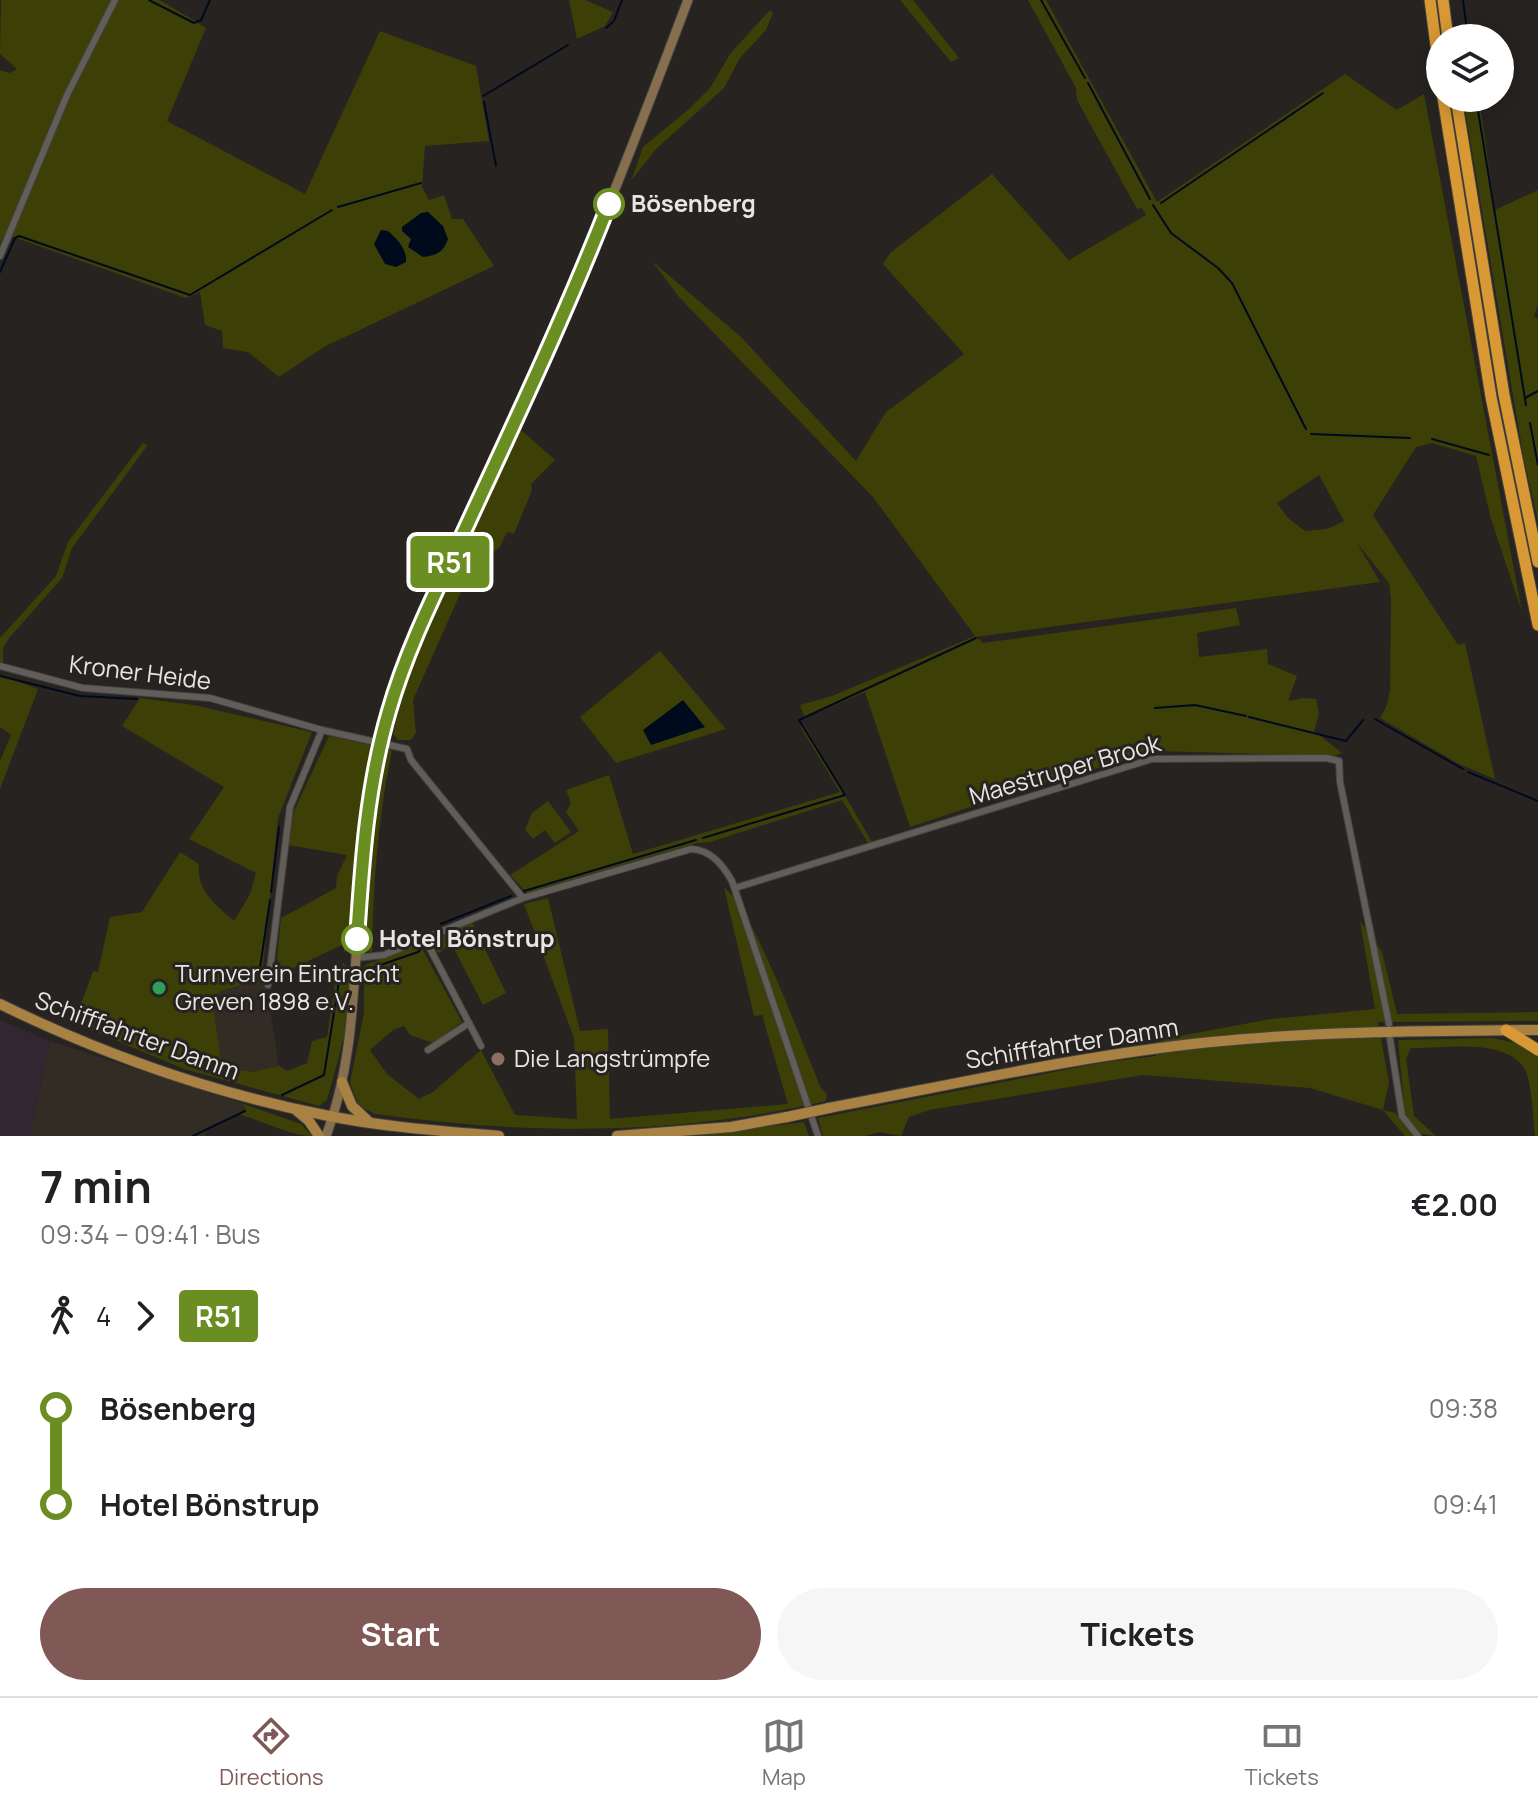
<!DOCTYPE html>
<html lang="en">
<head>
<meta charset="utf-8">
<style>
	body { margin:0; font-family:Manrope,sans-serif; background:#f6f6f6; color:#202124; height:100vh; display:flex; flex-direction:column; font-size:30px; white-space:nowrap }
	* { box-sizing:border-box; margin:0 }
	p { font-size:26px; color:#757577 }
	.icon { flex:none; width:44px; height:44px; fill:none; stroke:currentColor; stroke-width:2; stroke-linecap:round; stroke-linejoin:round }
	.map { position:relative; height:1136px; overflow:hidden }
	.panel { display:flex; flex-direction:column; background:#fff; flex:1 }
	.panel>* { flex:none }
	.badge { padding:0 16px; border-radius:6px; font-size:28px; line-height:52px }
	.fabs { position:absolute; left:1426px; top:24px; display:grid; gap:16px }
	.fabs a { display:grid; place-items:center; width:88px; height:88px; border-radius:50%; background:#fff; box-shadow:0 4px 20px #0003; font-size:40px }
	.map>.badge { position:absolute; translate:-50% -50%; box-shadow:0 0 0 4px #fff }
	.legs { display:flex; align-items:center; gap:12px; height:88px; padding:0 40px; font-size:26px }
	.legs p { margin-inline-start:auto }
	.headline { display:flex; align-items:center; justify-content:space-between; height:136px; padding:0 40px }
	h1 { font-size:44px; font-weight:700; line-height:60px }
	.primary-button { display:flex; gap:16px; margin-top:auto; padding:16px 40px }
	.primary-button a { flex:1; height:92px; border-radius:48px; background:#805856; color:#fff; font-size:32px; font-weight:700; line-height:92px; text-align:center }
	.primary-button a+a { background:#f6f6f6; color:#202124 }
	ul { padding:0 40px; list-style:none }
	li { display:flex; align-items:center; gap:28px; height:96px; font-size:30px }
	li i { display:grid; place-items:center; width:12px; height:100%; margin:0 10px; background:currentColor }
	li i::after { content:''; width:20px; height:20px; margin:-10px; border:6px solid; border-radius:50%; background:#fff }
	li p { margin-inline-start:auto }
	li:first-child i { background:linear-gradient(#0000 50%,currentColor 0) }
	li:last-child i { background:linear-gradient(currentColor 50%,#0000 0) }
	.dock { display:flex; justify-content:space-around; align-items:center; height:112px; border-top:2px solid #e0e0e0; background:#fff; font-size:22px; color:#757577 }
	.dock a { display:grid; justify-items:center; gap:4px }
	.dock .on { color:#805856 }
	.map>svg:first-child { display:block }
	.built { fill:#332c24 }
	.industrial { fill:#332633 }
	.green { fill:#3c4007; fill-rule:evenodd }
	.water { fill:#000a1d }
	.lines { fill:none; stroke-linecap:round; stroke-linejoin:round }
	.stream { stroke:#000a1d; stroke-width:2 }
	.street-casing { stroke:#43413e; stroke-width:8 }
	.secondary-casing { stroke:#43413e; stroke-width:11 }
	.primary-casing { stroke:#43413e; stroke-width:12 }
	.highway-casing { stroke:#43413e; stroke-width:13 }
	.street { stroke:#615d59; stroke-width:6 }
	.secondary { stroke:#856f4e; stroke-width:9 }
	.primary { stroke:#a88143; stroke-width:10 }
	.highway { stroke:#d89935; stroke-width:11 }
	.primary-bridge-casing { stroke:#43413e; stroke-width:12; stroke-linecap:butt }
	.primary-bridge { stroke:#a88143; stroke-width:10 }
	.line-1-casing { stroke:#fff; stroke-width:18 }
	.line-1 { stroke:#6b8e23; stroke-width:12 }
	.stop-1-dot { fill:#fff; stroke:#6b8e23; stroke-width:4 }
	.leisure-dot { fill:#2e9e5b; stroke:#262320; stroke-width:3 }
	.education-dot { fill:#8d6e63; stroke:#262320; stroke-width:3 }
	.labels { text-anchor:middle; stroke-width:6; stroke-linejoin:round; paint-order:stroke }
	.stop-label { font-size:24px; font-weight:bold; fill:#e8e6e4; stroke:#262320; text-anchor:start }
	.street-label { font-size:24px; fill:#e8e6e4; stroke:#262320 }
	.poi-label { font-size:24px; fill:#e8e6e4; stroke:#262320; text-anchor:start }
</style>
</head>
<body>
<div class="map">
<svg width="1538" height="1136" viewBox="0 0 1538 1136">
	<rect width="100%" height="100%" fill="#262320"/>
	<!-- built -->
	<g class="built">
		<polygon points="265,978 279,1066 251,1072 222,1066 212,999 221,991"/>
		<polygon points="50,1041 241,1103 247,1110 205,1132 207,1136 30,1136"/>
	</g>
	<!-- industrial -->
	<polygon class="industrial" points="0,1020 50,1041 30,1136 0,1136"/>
	<!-- green -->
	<g class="green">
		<polygon points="1,0 160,0 206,28 167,121 305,194 380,31 476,66 489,141 425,146 422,187 429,200 444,195 452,219 463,219 494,266 324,347 279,377 248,352 223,348 222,331 205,325 200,292 186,298 5,234 0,244 0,70 9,73 17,69 0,54"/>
		<polygon points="569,0 585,0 613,12 605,26 577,39"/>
		<polygon points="900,0 913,0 959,58 951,62"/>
		<path d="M1028,0h18l111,202 188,-128 52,36 27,-16 98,518 -31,-93 -15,-63 -44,-13 -16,4 -43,68 85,130 7,-2 30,136 -38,-16 -77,-45 7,-13 3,-15 1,-90 -2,-17 -32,-40 23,39 -404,55 7,6 253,-35 4,17 -43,8 2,24 68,-8 1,15 29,12 -9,25 15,-3 13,1 3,15 -5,17 28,22 -8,3 -177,-5 -126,36 -121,40 -45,-135 -60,26 -5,-13 32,-9 143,-60 -102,-139 -194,-200 -27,-36 89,76 115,124 30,-49 78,-58 -81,-90 7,-11 102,-79 77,86 77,-45 -4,-7 -5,1 -60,-109 -1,-12zM1319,475l25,46 -17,8 -22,2 -17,-13 -11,-15z"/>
		<polygon points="770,10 773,13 766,30 740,58 724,88 655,150 631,181 643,147 689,109 710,88 730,54"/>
		<polygon points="1463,98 1479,98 1495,210 1538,190 1538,305 1534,316 1538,319 1538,521 1524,460"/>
		<path d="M521,430l34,30 -24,24 1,6 -18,44 -7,-2 -7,15 -25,20 -15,27 -47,106 3,33 -5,7h-13l-5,-6c23,-105 83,-208 128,-304z"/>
		<polygon points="143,443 147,446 72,548 62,578 10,637 3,648 3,663 0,662 0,638 56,576 68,542"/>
		<polygon points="660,651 726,729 616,763 580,717"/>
		<polygon points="0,675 38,689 0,789 0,761 11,735 0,727"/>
		<path d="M140,698l54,7 118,27 -34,86 -16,158 3,2 -44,13 -9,8 10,67 29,6 28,-6 8,5 20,-8 5,-22 15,-4 9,-59 6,-5 1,-10 5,4c11,26 -13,104 -21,133l-8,6 -135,-37 -110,-46 19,-52 5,1 12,-55 32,-5 38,-60 19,12c-3,27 17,41 35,57l16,-27 6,-21 -67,-34 35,-52 -102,-61z"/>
		<polygon points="804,725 872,842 868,843 842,800 710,842 697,843 527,893 510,875 579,831 566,812 571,803 566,790 609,775 633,854 840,792 800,726"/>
		<polygon points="329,736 370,745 373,749 366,782 349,949 344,952 344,944 289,970 283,969 277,959 281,918 336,888 337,876 347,855 288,845 294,811"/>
		<path d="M388,750h4c-14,68 -19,133 -20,203l-7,-4 5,-95 14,-102z"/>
		<polygon points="548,801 571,832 555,843 545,830 533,839 525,830 532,813"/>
		<path d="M724,888c26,13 82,165 97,200l6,6 -1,7c-149,35 -300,34 -451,13l-16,-8 -9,-23 14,-70v-44l1,-4 55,-20 42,77 -29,21 -23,-8 -6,-9 -11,4 -23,20 17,24 32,25 14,-7 48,-42 34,65 62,4 -3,-81 -50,-134 24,-6 32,133 28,-2 2,90 178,-15 -26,-89 -8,1z"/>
		<polygon points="1360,921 1382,952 1397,1014 1538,1012 1538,1021 1378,1022 1389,1083 1383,1110 1395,1113 1413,1136 1405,1136 1383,1110 1310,1088 1143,1075 929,1110 909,1117 901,1136 879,1132 865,1136 823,1136 818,1118 1100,1063 1156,1056 1158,1040 1271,1019 1375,1009"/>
		<polygon points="472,922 506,993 483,1005 451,943 439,953 434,950 434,938"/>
		<path d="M1493,1038l23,5 22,13v80h-3c-2,-16 -3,-56 -11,-68 -21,-31 -81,-19 -113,-20l-5,10 8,58 22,20 -18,-3 -13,-19 -7,-74z"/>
		<path d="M241,1103l60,21 11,12c-20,0 -50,-15 -73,-22l8,-4z"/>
		<polygon points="804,1122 809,1136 694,1136"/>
	</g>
	<!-- water -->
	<g class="water">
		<path d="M428,212l15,14 5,13c-5,14 -11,16 -25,18l-15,-10 3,-8 -9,-8v-4l19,-14z"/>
		<path d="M381,230l7,1c10,9 19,18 18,31l-10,5 -11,-3 -11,-20z"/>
		<polygon points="683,700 705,727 651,745 643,730"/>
	</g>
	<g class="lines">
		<!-- stream -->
		<g class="stream">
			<polyline points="149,0 194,23 201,20 210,0"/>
			<polyline points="1041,0 1085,78"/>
			<polyline points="1463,0 1468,38"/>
			<polyline points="606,28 614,21 622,0"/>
			<polyline points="1088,83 1150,199"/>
			<polyline points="483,96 568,45"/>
			<polyline points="1476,98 1526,405"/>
			<polyline points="484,102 496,166"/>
			<polyline points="1161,203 1323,93"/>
			<polyline points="1153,205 1171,233 1218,268 1232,283 1306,429"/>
			<polyline points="338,207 421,183"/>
			<polyline points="0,272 15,238 19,236 190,295 332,210"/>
			<polyline points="1525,398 1538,391"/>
			<polyline points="1530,423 1538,465"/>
			<polyline points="1311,434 1410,438"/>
			<polyline points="1432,439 1489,455"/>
			<polyline points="0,676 80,696 137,699"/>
			<polyline points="1155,708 1195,705 1246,716"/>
			<polyline points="1249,717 1346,741 1363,720"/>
			<polyline points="1375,719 1463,769"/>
			<polyline points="1468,772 1538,801"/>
			<polyline points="703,838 845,795 799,720 976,638"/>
			<polyline points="524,891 696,840"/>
			<polyline points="271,892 279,827"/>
			<polyline points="441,924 511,896"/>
			<polyline points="260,968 270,900"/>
			<polyline points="366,970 418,952 423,947"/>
			<polyline points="282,1095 324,1075 339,981 343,975 348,976"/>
			<polyline points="193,1136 245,1111"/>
		</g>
		<defs>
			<g id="street">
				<polyline points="0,256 67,95 115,0"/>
				<polyline points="0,666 83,688 210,698 322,730 407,749 411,760 523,898"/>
				<polyline points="735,888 1152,759 1326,758 1339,761 1340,782 1389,1024"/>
				<polyline points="425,939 481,1046"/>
				<path d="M356,958l28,-3 139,-57 168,-49c20,1 31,15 41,32l86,255"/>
				<polyline points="268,985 290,807 322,730"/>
				<polyline points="1390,1039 1402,1116 1418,1136"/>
				<polyline points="428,1050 469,1023"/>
			</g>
			<path id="secondary" d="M326,1136c24,-63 27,-130 31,-196 5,-77 10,-153 31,-227 30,-103 89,-207 133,-305 62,-133 115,-270 167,-408"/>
			<g id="primary">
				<path d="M0,1004c104,51 216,90 329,112 55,11 114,15 170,20"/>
				<polyline points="342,1082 352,1106 368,1121"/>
				<path d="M829,1108c127,-24 254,-53 382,-66 108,-11 218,-11 327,-12"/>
				<polyline points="297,1111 309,1121 319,1136"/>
				<polyline points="617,1136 731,1127 787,1117"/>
			</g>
			<g id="highway">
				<polyline points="1430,0 1440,76"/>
				<polyline points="1443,0 1448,38"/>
				<polyline points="1443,98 1491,397 1538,625"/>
				<polyline points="1456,98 1504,395 1538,562"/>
				<polyline points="1506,1030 1538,1050"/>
			</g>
		</defs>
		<!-- street casing -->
		<use href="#street" class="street-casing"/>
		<!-- secondary casing -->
		<use href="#secondary" class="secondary-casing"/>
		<!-- primary casing -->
		<use href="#primary" class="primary-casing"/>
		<!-- highway casing -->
		<use href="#highway" class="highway-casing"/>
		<!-- street -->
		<use href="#street" class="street"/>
		<!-- secondary -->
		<use href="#secondary" class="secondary"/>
		<!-- primary -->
		<use href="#primary" class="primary"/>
		<!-- highway -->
		<use href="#highway" class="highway"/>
		<defs>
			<polyline id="primary-bridge" points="787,1117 829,1108"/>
		</defs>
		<!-- primary-bridge casing -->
		<use href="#primary-bridge" class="primary-bridge-casing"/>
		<!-- primary-bridge -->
		<use href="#primary-bridge" class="primary-bridge"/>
	</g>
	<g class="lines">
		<defs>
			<path id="line-1" d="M357,939c5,-77 10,-153 32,-228 20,-70 55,-135 85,-201 47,-101 94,-202 135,-306"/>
		</defs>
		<!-- line-1 casing -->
		<use href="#line-1" class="line-1-casing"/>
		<!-- line-1 -->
		<use href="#line-1" class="line-1"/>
	</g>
	<!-- markers -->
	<g class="stop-1-dot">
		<circle cx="609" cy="204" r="14"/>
		<circle cx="357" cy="939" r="14"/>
	</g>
	<circle class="leisure-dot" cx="159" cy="988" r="8"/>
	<circle class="education-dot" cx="498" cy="1059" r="8"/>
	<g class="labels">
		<!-- stop labels -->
		<g class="stop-label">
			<text x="631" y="212">Bösenberg</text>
			<text x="379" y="947">Hotel Bönstrup</text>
		</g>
		<!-- street labels -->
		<g class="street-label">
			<text transform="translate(140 673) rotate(7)" y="8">Kroner Heide</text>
			<text transform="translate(1065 770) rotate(-16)" y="8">Maestruper Brook</text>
			<text transform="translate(137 1036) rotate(20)" y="8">Schifffahrter Damm</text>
			<text transform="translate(1072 1044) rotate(-9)" y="8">Schifffahrter Damm</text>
		</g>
		<!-- poi labels -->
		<g class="poi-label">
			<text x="175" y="982">Turnverein Eintracht<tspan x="175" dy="28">Greven 1898 e.V.</tspan></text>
			<text x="514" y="1067">Die Langstrümpfe</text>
		</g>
	</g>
</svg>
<div class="fabs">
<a><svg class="icon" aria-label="layers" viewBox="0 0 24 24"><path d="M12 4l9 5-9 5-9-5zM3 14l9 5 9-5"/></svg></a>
</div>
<b class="badge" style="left:450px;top:562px;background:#6b8e23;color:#fff">R51</b>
</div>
<section class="panel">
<div class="headline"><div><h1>7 min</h1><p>09:34 – 09:41 · Bus</p></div><b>€2.00</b></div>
<div class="legs"><svg class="icon" aria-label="walk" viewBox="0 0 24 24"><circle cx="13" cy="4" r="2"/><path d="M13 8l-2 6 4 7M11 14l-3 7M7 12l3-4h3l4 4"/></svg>4<svg class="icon" aria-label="forward" viewBox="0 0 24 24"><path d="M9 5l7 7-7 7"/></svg><b class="badge" style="background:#6b8e23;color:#fff">R51</b></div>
<ul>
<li><i style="color:#6b8e23"></i><b>Bösenberg</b><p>09:38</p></li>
<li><i style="color:#6b8e23"></i><b>Hotel Bönstrup</b><p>09:41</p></li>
</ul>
<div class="primary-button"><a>Start</a><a>Tickets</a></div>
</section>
<nav class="dock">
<a class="on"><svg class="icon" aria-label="directions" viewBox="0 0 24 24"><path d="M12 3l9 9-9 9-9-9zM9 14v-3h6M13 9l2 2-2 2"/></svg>Directions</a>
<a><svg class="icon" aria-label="map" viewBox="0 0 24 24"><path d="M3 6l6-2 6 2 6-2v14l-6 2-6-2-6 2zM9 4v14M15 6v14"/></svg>Map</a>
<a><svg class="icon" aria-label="tickets" viewBox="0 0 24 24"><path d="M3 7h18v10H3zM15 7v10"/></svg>Tickets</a>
</nav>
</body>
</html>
